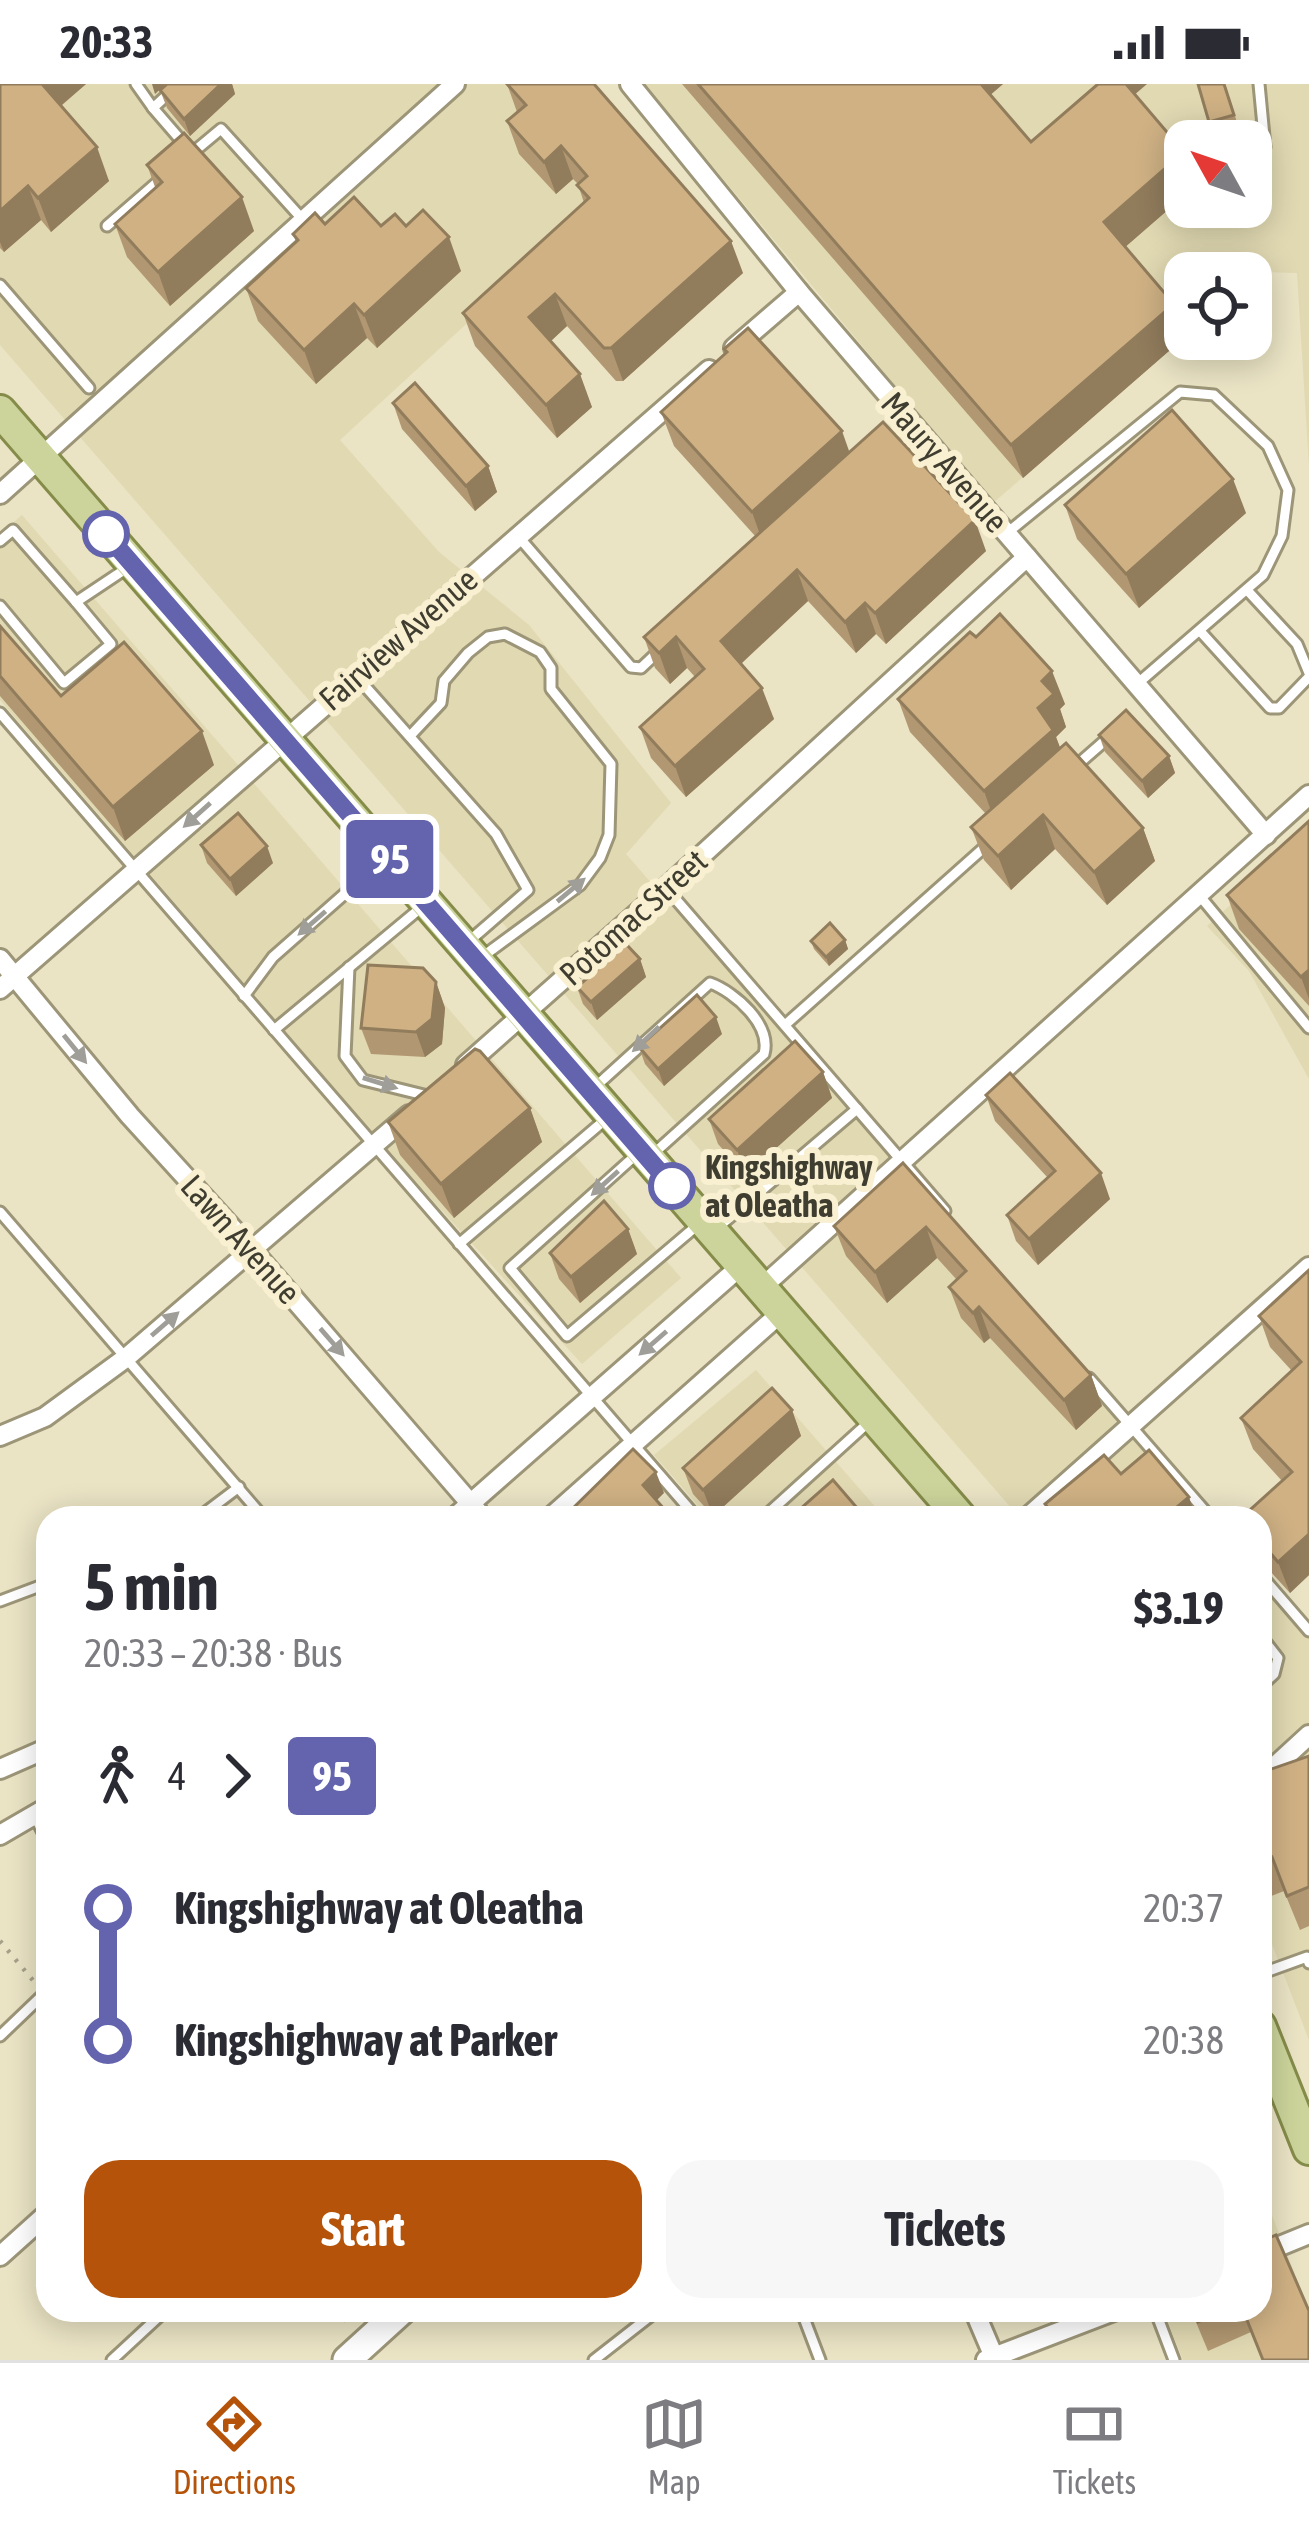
<!DOCTYPE html>
<html lang="en">
<head>
<meta charset="utf-8">
<style>
	body { margin:0; font-family:"Asap Condensed",sans-serif; background:#f7f7f7; color:#2b2b33; height:100vh; display:flex; flex-direction:column; font-size:45px; white-space:nowrap }
	* { box-sizing:border-box; margin:0 }
	p { font-size:39px; color:#7c7c81 }
	.icon { flex:none; width:66px; height:66px; fill:none; stroke:currentColor; stroke-width:2; stroke-linecap:round; stroke-linejoin:round }
	.map { position:relative; flex:1; overflow:hidden }
	.panel { position:absolute; left:36px; top:1422px; width:1236px; height:816px; display:flex; flex-direction:column; background:#fff; border-radius:36px; box-shadow:0 6px 30px #0003 }
	.panel>* { flex:none }
	.badge { padding:0 24px; border-radius:9px; font-size:42px; line-height:78px }
	.needle { width:78px; rotate:310deg }
	.fabs { position:absolute; left:1164px; top:36px; display:grid; gap:24px }
	.fabs a { display:grid; place-items:center; width:108px; height:108px; border-radius:24px; background:#fff; box-shadow:0 6px 30px #0003; font-size:60px }
	.map>.badge { position:absolute; translate:-50% -50%; box-shadow:0 0 0 6px #fff }
	.legs { display:flex; align-items:center; gap:18px; height:132px; padding:0 48px; font-size:39px }
	.legs p { margin-inline-start:auto }
	.summary { display:flex; align-items:center; justify-content:space-between; height:204px; padding:0 48px }
	h1 { font-size:66px; font-weight:700; line-height:90px }
	.button { display:flex; gap:24px; margin-top:auto; padding:24px 48px }
	.button a { flex:1; height:138px; border-radius:36px; background:#b45309; color:#fff; font-size:48px; font-weight:700; line-height:138px; text-align:center }
	.button a+a { background:#f7f7f7; color:#2b2b33 }
	ul { padding:0 48px; list-style:none }
	li { display:flex; align-items:center; gap:42px; height:132px; font-size:45px }
	li i { display:grid; place-items:center; width:18px; height:100%; margin:0 15px; background:currentColor }
	li i::after { content:''; width:30px; height:30px; margin:-15px; border:9px solid; border-radius:50%; background:#fff }
	li p { margin-inline-start:auto }
	li:first-child i { background:linear-gradient(#0000 50%,currentColor 0) }
	li:last-child i { background:linear-gradient(currentColor 50%,#0000 0) }
	.status { display:flex; justify-content:space-between; align-items:center; height:84px; padding:0 60px; background:#fff; direction:ltr }
	.status svg { height:33px; fill:currentColor }
	.menu { display:flex; justify-content:space-around; align-items:center; height:168px; border-top:3px solid #e1e1e2; background:#fff; font-size:33px; color:#7c7c81 }
	.menu a { display:grid; justify-items:center; gap:6px }
	.menu .selected { color:#b45309 }
	.map>svg:first-child { display:block }
	.built { fill:#e1d9b2; fill-rule:evenodd }
	.lines { fill:none; stroke-linecap:round; stroke-linejoin:round }
	.lane-casing { stroke:#9c9578; stroke-width:15 }
	.street-casing { stroke:#9c9578; stroke-width:24 }
	.secondary-casing { stroke:#9c9578; stroke-width:33 }
	.primary-casing { stroke:#858c4a; stroke-width:36 }
	.path { stroke:#a5a089; stroke-width:4.5; stroke-dasharray:3 9; stroke-linecap:butt }
	.lane { stroke:#fff; stroke-width:9 }
	.street { stroke:#fff; stroke-width:18 }
	.secondary { stroke:#fff; stroke-width:27 }
	.primary { stroke:#ccd49b; stroke-width:30 }
	.wall { fill:#b29872 }
	.shaded-wall { fill:#917c5c }
	.building { fill:#cfb184; stroke:#917c5c; stroke-width:3 }
	.oneway { fill:#9f9e98 }
	.line-1-casing { stroke:#fff; stroke-width:27 }
	.line-1 { stroke:#6364ad; stroke-width:18 }
	.stop-1-dot { fill:#fff; stroke:#6364ad; stroke-width:6 }
	.labels { text-anchor:middle; stroke-width:12; stroke-linejoin:round; paint-order:stroke }
	.street-label { font-size:33px; fill:#3f3c30; stroke:#f8f0d1 }
	.stop-label { font-size:33px; font-weight:bold; fill:#3f3c30; stroke:#f8f0d1; text-anchor:start }
</style>
</head>
<body>
<div class="status"><b>20:33</b><svg viewBox="0 0 49 12"><path d="M0 12V9h3v3zM5 12V6h3v6zM10 12V3h3v9zM15 12V0h3v12zM26 1h20v11H26zM47 4h2v5h-2z"/></svg></div>
<div class="map">
<svg width="1309" height="2276" viewBox="0 0 1309 2276">
	<rect width="100%" height="100%" fill="#eae3c4"/>
	<!-- built -->
	<g class="built">
		<polygon points="0,0 582,0 649,72 340,356 439,468 529,541 671,719 626,770 1206,1434 1020,1434 0,261"/>
		<path d="M644,0h665v382l-12,-193 -36,-1 -10,9v-8h-66v64l-192,166zM1185,57h66v66h-66z"/>
		<polygon points="22,431 681,1194 582,1280 392,1072 0,616 0,450"/>
		<polygon points="1309,750 1309,995 1249,887 1207,842"/>
		<polygon points="756,1286 885,1434 709,1434 654,1371"/>
		<polygon points="1260,1497 1309,1554 1309,1956 1260,1829"/>
		<polygon points="1260,2100 1309,2227 1309,2276 1183,2276 1163,2226 1260,2226"/>
	</g>
	<g class="lines">
		<defs>
			<g id="lane">
				<polyline points="136,0 153,24"/>
				<polyline points="179,0 153,24 185,61"/>
				<polyline points="1259,0 1265,63"/>
				<polyline points="191,70 221,45 304,137"/>
				<polyline points="107,142 160,96"/>
				<polyline points="0,201 89,304"/>
				<polyline points="1007,449 1180,308 1214,311 1268,362 1288,406 1282,452 1263,491 1137,600"/>
				<polyline points="517,451 631,583 641,584 661,565"/>
				<polyline points="0,457 13,446 76,518"/>
				<polyline points="1247,506 1297,560 1309,589"/>
				<polyline points="0,522 64,599 111,560 76,518 127,484"/>
				<polyline points="1200,547 1270,624 1279,624 1309,593"/>
				<polyline points="356,592 496,750 528,806 468,858"/>
				<polyline points="0,629 697,1434"/>
				<polyline points="410,652 441,619 444,597 468,569 488,553 505,550 540,568 551,584 551,605 611,680 609,751 600,774 580,801 482,873"/>
				<polyline points="1076,682 1108,654"/>
				<polyline points="666,804 945,1127"/>
				<polyline points="1199,811 1309,944"/>
				<polyline points="349,883 345,972 363,996 428,1012"/>
				<polyline points="244,912 273,873 383,776"/>
				<polyline points="785,941 987,761"/>
				<polyline points="274,946 423,822"/>
				<path d="M595,1003l115,-104c25,9 62,42 54,71l-112,101"/>
				<polyline points="637,1070 510,1184 567,1252 700,1139"/>
				<polyline points="0,1128 264,1434"/>
				<polyline points="716,1145 857,1025"/>
				<polyline points="459,1160 606,1035"/>
				<polyline points="1089,1294 1211,1434"/>
				<polyline points="198,1434 239,1403"/>
				<polyline points="763,1434 870,1337"/>
				<polyline points="1260,1490 1309,1547"/>
				<polyline points="0,1517 48,1499"/>
				<polyline points="1260,1551 1278,1574 1274,1590 1260,1603"/>
				<polyline points="34,1731 48,1758"/>
				<polyline points="1260,1890 1307,1873 1309,1879"/>
				<polyline points="0,1952 48,1906"/>
				<polyline points="801,2226 820,2276"/>
				<polyline points="1155,2226 1174,2276"/>
				<polyline points="112,2276 166,2226"/>
				<polyline points="594,2276 658,2226"/>
			</g>
			<g id="street">
				<polyline points="630,0 799,208 1266,751"/>
				<polyline points="734,264 799,208"/>
				<polyline points="0,410 455,0"/>
				<polyline points="0,875 130,1032 251,1165 483,1434"/>
				<polyline points="0,905 709,286"/>
				<polyline points="466,981 666,804 1027,473"/>
				<polyline points="761,1204 1309,711"/>
				<polyline points="0,1352 45,1333 127,1273 409,1031"/>
				<polyline points="454,1434 741,1182"/>
				<polyline points="550,1434 782,1228"/>
				<polyline points="1027,1434 1309,1183"/>
				<polyline points="0,1685 48,1664"/>
				<polyline points="1260,1696 1309,1651"/>
				<polyline points="0,1751 48,1723"/>
				<polyline points="1260,2170 1309,2150"/>
				<polyline points="0,2172 48,2129"/>
				<polyline points="974,2226 994,2273"/>
				<polyline points="986,2276 1116,2226"/>
			</g>
			<polyline id="secondary" points="347,2276 402,2226"/>
			<g id="primary">
				<polyline points="0,327 961,1434"/>
				<polyline points="1260,1942 1309,2065"/>
			</g>
		</defs>
		<!-- lane casing -->
		<use href="#lane" class="lane-casing"/>
		<!-- street casing -->
		<use href="#street" class="street-casing"/>
		<!-- secondary casing -->
		<use href="#secondary" class="secondary-casing"/>
		<!-- primary casing -->
		<use href="#primary" class="primary-casing"/>
		<!-- path -->
		<g class="path">
			<polyline points="0,1857 36,1900"/>
			<polyline points="336,2226 350,2241"/>
		</g>
		<!-- lane -->
		<use href="#lane" class="lane"/>
		<!-- street -->
		<use href="#street" class="street"/>
		<!-- secondary -->
		<use href="#secondary" class="secondary"/>
		<!-- primary -->
		<use href="#primary" class="primary"/>
	</g>
	<!-- wall -->
	<g class="wall">
		<polygon points="0,0 86,0 61,22 109,97 51,148 41,136 4,168 0,164"/>
		<polygon points="167,0 232,0 235,10 190,52 167,24 160,6"/>
		<polygon points="507,0 743,189 623,297 616,297 567,242 551,257 592,323 557,354 475,262 463,229 584,119 578,100 573,95 556,110 519,70 507,37 517,28"/>
		<polygon points="682,0 1003,0 990,11 1031,58 1135,10 1185,111 1125,163 1174,220 1185,253 1023,394"/>
		<polygon points="1225,0 1240,48 1216,55 1209,38"/>
		<polygon points="147,81 254,147 170,222 127,173 115,140 155,103"/>
		<polygon points="325,140 406,142 461,187 377,264 367,254 316,300 258,237 246,204 296,158 293,150"/>
		<polygon points="724,265 850,368 986,467 886,560 876,550 856,569 808,517 741,580 774,635 686,713 651,674 640,643 695,593 687,584 670,600 655,584 644,553 756,453 674,362 661,328 726,269"/>
		<polygon points="393,319 488,382 497,408 475,427 402,345"/>
		<polygon points="1065,421 1246,429 1139,524 1077,455"/>
		<polygon points="0,542 61,612 214,681 125,757 0,612"/>
		<polygon points="976,553 1065,620 1060,625 1066,643 1056,653 1060,664 1143,744 1155,777 1107,821 1055,765 1011,806 984,776 971,743 986,730 910,648 898,615"/>
		<polygon points="1099,651 1169,672 1175,689 1148,714 1105,668"/>
		<polygon points="1309,737 1309,922 1239,845 1227,811"/>
		<polygon points="201,761 273,779 236,812 207,779"/>
		<polygon points="845,856 848,865 829,882 814,865 811,857"/>
		<polygon points="640,875 646,893 597,936 583,920 577,903"/>
		<polygon points="436,898 445,924 442,960 425,973 371,970 361,944"/>
		<polygon points="722,950 664,1002 645,980 639,963"/>
		<polygon points="823,988 832,1014 746,1091 718,1060 709,1035"/>
		<polygon points="986,1011 1110,1115 1038,1181 1016,1157 1007,1131 1048,1094 995,1037"/>
		<polygon points="530,1024 542,1058 454,1134 400,1071 388,1038"/>
		<polygon points="903,1079 1091,1291 1102,1322 1076,1346 990,1254 984,1259 961,1234 949,1203 957,1196 937,1174 887,1219 846,1172 834,1142"/>
		<polygon points="628,1145 637,1170 580,1219 559,1195 550,1169"/>
		<polygon points="1309,1186 1309,1491 1290,1509 1260,1476 1260,1434 1282,1397 1253,1365 1241,1334 1292,1287 1270,1263 1259,1232"/>
		<polygon points="792,1326 801,1352 713,1432 693,1410 683,1384"/>
		<polygon points="1309,1672 1309,1842 1300,1846 1284,1807 1261,1816 1260,1814 1260,1689"/>
		<polygon points="1260,2106 1271,2136 1260,2140"/>
		<polygon points="1191,2226 1260,2226 1309,2276 1262,2276 1251,2248 1208,2267"/>
	</g>
	<!-- shaded-wall -->
	<g class="shaded-wall">
		<polygon points="40,0 86,0 51,30"/>
		<polygon points="152,0 166,0 155,10"/>
		<polygon points="221,0 232,0 235,10 190,52 184,35"/>
		<polygon points="974,0 1003,0 981,19"/>
		<polygon points="1120,0 1147,0 1126,18"/>
		<polygon points="561,62 573,95 556,110 544,78"/>
		<polygon points="97,63 109,97 51,148 38,114"/>
		<polygon points="1184,68 1185,111 1116,171 1104,138"/>
		<polygon points="28,102 41,136 4,168 0,158 0,127"/>
		<polygon points="242,113 254,147 170,222 158,188"/>
		<polygon points="449,153 461,187 377,264 364,231"/>
		<polygon points="731,157 743,189 623,297 611,264"/>
		<polygon points="555,210 567,242 541,266 529,233"/>
		<polygon points="354,220 367,254 316,300 304,266"/>
		<polygon points="1174,220 1185,253 1023,394 1011,361"/>
		<polygon points="580,290 592,323 557,354 546,321"/>
		<polygon points="842,347 854,381 764,462 752,428"/>
		<polygon points="488,382 497,408 475,427 466,402"/>
		<polygon points="1233,395 1246,429 1139,524 1126,490"/>
		<polygon points="975,436 986,467 886,560 875,529"/>
		<polygon points="797,486 808,517 732,588 721,557"/>
		<polygon points="865,519 876,550 856,569 845,538"/>
		<polygon points="676,553 687,584 670,600 659,569"/>
		<polygon points="1052,587 1065,620 1060,625 1066,643 1056,653 1066,679 996,741 984,707 1038,624 1042,597"/>
		<polygon points="762,604 774,635 686,713 675,682"/>
		<polygon points="202,647 214,681 125,757 113,723"/>
		<polygon points="1169,672 1175,689 1148,714 1142,697"/>
		<polygon points="1043,731 1055,765 1011,806 998,772"/>
		<polygon points="1143,744 1155,777 1107,821 1094,788"/>
		<polygon points="267,762 273,779 236,812 230,795"/>
		<polygon points="845,856 848,865 829,882 826,873"/>
		<polygon points="640,875 646,893 597,936 591,918"/>
		<polygon points="1309,886 1309,915 1301,893"/>
		<polygon points="436,898 445,924 442,960 425,973 416,948"/>
		<polygon points="716,933 722,950 664,1002 658,985"/>
		<polygon points="823,988 832,1014 746,1091 737,1066"/>
		<polygon points="530,1024 542,1058 454,1134 441,1100"/>
		<polygon points="1101,1089 1110,1115 1038,1181 1029,1155"/>
		<polygon points="926,1143 937,1174 887,1219 875,1188"/>
		<polygon points="628,1145 637,1170 580,1219 571,1193"/>
		<polygon points="979,1223 990,1254 984,1259 973,1229"/>
		<polygon points="1091,1291 1102,1322 1076,1346 1064,1316"/>
		<polygon points="792,1326 801,1352 713,1432 703,1406"/>
		<polygon points="656,1388 664,1409 651,1422 643,1401"/>
		<polygon points="1189,1413 1196,1434 1164,1434"/>
		<polygon points="858,1425 861,1434 847,1434"/>
		<polygon points="1309,1450 1309,1491 1290,1509 1278,1478"/>
		<polygon points="1260,1558 1265,1572 1260,1577"/>
	</g>
	<!-- building -->
	<g class="building">
		<polygon points="0,0 42,0 97,63 38,114 28,102 0,127"/>
		<polygon points="167,0 221,0 184,35 160,6"/>
		<polygon points="507,0 594,0 731,157 611,264 604,264 555,210 529,233 580,290 546,321 463,229 589,114 577,101 587,92 561,62 544,78 507,37 526,21"/>
		<polygon points="698,0 981,0 1031,58 1098,0 1126,0 1184,68 1104,138 1174,220 1011,361"/>
		<polygon points="1198,0 1224,0 1234,31 1209,38"/>
		<polygon points="184,49 242,113 158,188 115,140 162,98 147,81"/>
		<polygon points="354,113 381,142 395,130 406,142 423,126 449,153 364,231 354,220 304,266 246,204 298,156 293,150 315,129 325,140"/>
		<polygon points="748,244 842,347 752,428 661,328 727,268 724,265"/>
		<polygon points="415,299 488,382 466,402 393,319"/>
		<polygon points="1172,326 1233,395 1126,490 1065,421"/>
		<polygon points="883,338 975,436 875,529 865,519 845,538 797,486 721,557 762,604 675,682 640,643 704,585 676,553 659,569 644,553"/>
		<polygon points="1000,530 1052,587 1042,597 1054,610 1038,624 1053,646 984,707 898,615 970,548 976,553"/>
		<polygon points="0,542 61,612 124,558 202,647 113,723 0,592"/>
		<polygon points="1126,626 1169,672 1142,697 1099,651"/>
		<polygon points="1066,659 1143,744 1094,788 1043,731 998,772 971,743"/>
		<polygon points="238,729 267,762 230,795 201,761"/>
		<polygon points="1309,737 1309,886 1301,893 1227,811"/>
		<polygon points="830,839 845,856 826,873 811,857"/>
		<polygon points="626,860 640,875 591,918 577,903"/>
		<polygon points="368,881 423,884 436,898 432,935 416,948 361,944"/>
		<polygon points="697,911 716,933 658,985 639,963"/>
		<polygon points="795,957 823,988 737,1066 709,1035"/>
		<polygon points="475,965 480,967 530,1024 441,1100 388,1038"/>
		<polygon points="1010,989 1101,1089 1029,1155 1007,1131 1055,1087 986,1011"/>
		<polygon points="903,1079 1091,1291 1064,1316 979,1223 973,1229 949,1203 966,1187 926,1143 875,1188 834,1142"/>
		<polygon points="604,1117 628,1145 571,1193 550,1169"/>
		<polygon points="1309,1186 1309,1450 1278,1478 1260,1457 1260,1434 1241,1434 1292,1388 1241,1334 1301,1278 1259,1232"/>
		<polygon points="772,1304 792,1326 703,1406 683,1384"/>
		<polygon points="633,1365 656,1388 643,1401 672,1434 563,1434"/>
		<polygon points="1149,1366 1189,1413 1164,1434 1056,1434 1045,1420 1104,1371 1121,1390"/>
		<polygon points="833,1396 858,1425 847,1434 790,1434"/>
		<polygon points="1309,1672 1309,1803 1287,1812 1272,1773 1260,1778 1260,1689"/>
		<polygon points="1276,2151 1309,2227 1309,2276 1263,2276 1243,2226 1260,2226 1260,2158"/>
		<polygon points="1193,2226 1225,2226 1198,2238"/>
	</g>
	<!-- one-way arrows -->
	<defs><path id="oneway-solid" d="M-6-.8H1V-3.2L6.5 0L1 3.2V.8H-6Z" transform="scale(3)"/></defs>
	<g class="oneway">
		<use href="#oneway-solid" transform="translate(197 731) rotate(138)"/>
		<use href="#oneway-solid" transform="translate(571 806) rotate(-40)"/>
		<use href="#oneway-solid" transform="translate(312 839) rotate(139)"/>
		<use href="#oneway-solid" transform="translate(646 955) rotate(137)"/>
		<use href="#oneway-solid" transform="translate(75 965) rotate(51)"/>
		<use href="#oneway-solid" transform="translate(380 999) rotate(17)"/>
		<use href="#oneway-solid" transform="translate(605 1099) rotate(138)"/>
		<use href="#oneway-solid" transform="translate(165 1240) rotate(-41)"/>
		<use href="#oneway-solid" transform="translate(332 1258) rotate(49)"/>
		<use href="#oneway-solid" transform="translate(653 1259) rotate(139)"/>
	</g>
	<g class="lines">
		<defs>
			<polyline id="line-1" points="106,450 672,1102"/>
		</defs>
		<!-- line-1 casing -->
		<use href="#line-1" class="line-1-casing"/>
		<!-- line-1 -->
		<use href="#line-1" class="line-1"/>
	</g>
	<!-- markers -->
	<g class="stop-1-dot">
		<circle cx="106" cy="450" r="21"/>
		<circle cx="672" cy="1102" r="21"/>
	</g>
	<g class="labels">
		<!-- street labels -->
		<g class="street-label">
			<text transform="translate(945 378) rotate(49)" y="12">Maury Avenue</text>
			<text transform="translate(398 555) rotate(-41)" y="12">Fairview Avenue</text>
			<text transform="translate(633 833) rotate(-42)" y="12">Potomac Street</text>
			<text transform="translate(241 1155) rotate(48)" y="12">Lawn Avenue</text>
		</g>
		<!-- stop labels -->
		<g class="stop-label">
			<text x="705" y="1095">Kingshighway<tspan x="705" dy="38">at Oleatha</tspan></text>
		</g>
	</g>
</svg>
<div class="fabs">
<a><svg class="needle" viewBox="-14 -14 28 28"><path d="M0-13l5 13h-10z" fill="#e53935"/><path d="M0 13l5-13h-10z" fill="#7c7c81"/></svg></a>
<a><svg class="icon" aria-label="locate" viewBox="0 0 24 24"><circle cx="12" cy="12" r="6"/><path d="M12 2v4M12 18v4M2 12h4M18 12h4"/></svg></a>
</div>
<b class="badge" style="left:390px;top:775px;background:#6364ad;color:#fff">95</b>
<section class="panel">
<div class="summary"><div><h1>5 min</h1><p>20:33 – 20:38 · Bus</p></div><b>$3.19</b></div>
<div class="legs"><svg class="icon" aria-label="walk" viewBox="0 0 24 24"><circle cx="13" cy="4" r="2"/><path d="M13 8l-2 6 4 7M11 14l-3 7M7 12l3-4h3l4 4"/></svg>4<svg class="icon" aria-label="forward" viewBox="0 0 24 24"><path d="M9 5l7 7-7 7"/></svg><b class="badge" style="background:#6364ad;color:#fff">95</b></div>
<ul>
<li><i style="color:#6364ad"></i><b>Kingshighway at Oleatha</b><p>20:37</p></li>
<li><i style="color:#6364ad"></i><b>Kingshighway at Parker</b><p>20:38</p></li>
</ul>
<div class="button"><a>Start</a><a>Tickets</a></div>
</section>
</div>
<nav class="menu">
<a class="selected"><svg class="icon" aria-label="directions" viewBox="0 0 24 24"><path d="M12 3l9 9-9 9-9-9zM9 14v-3h6M13 9l2 2-2 2"/></svg>Directions</a>
<a><svg class="icon" aria-label="map" viewBox="0 0 24 24"><path d="M3 6l6-2 6 2 6-2v14l-6 2-6-2-6 2zM9 4v14M15 6v14"/></svg>Map</a>
<a><svg class="icon" aria-label="tickets" viewBox="0 0 24 24"><path d="M3 7h18v10H3zM15 7v10"/></svg>Tickets</a>
</nav>
</body>
</html>
